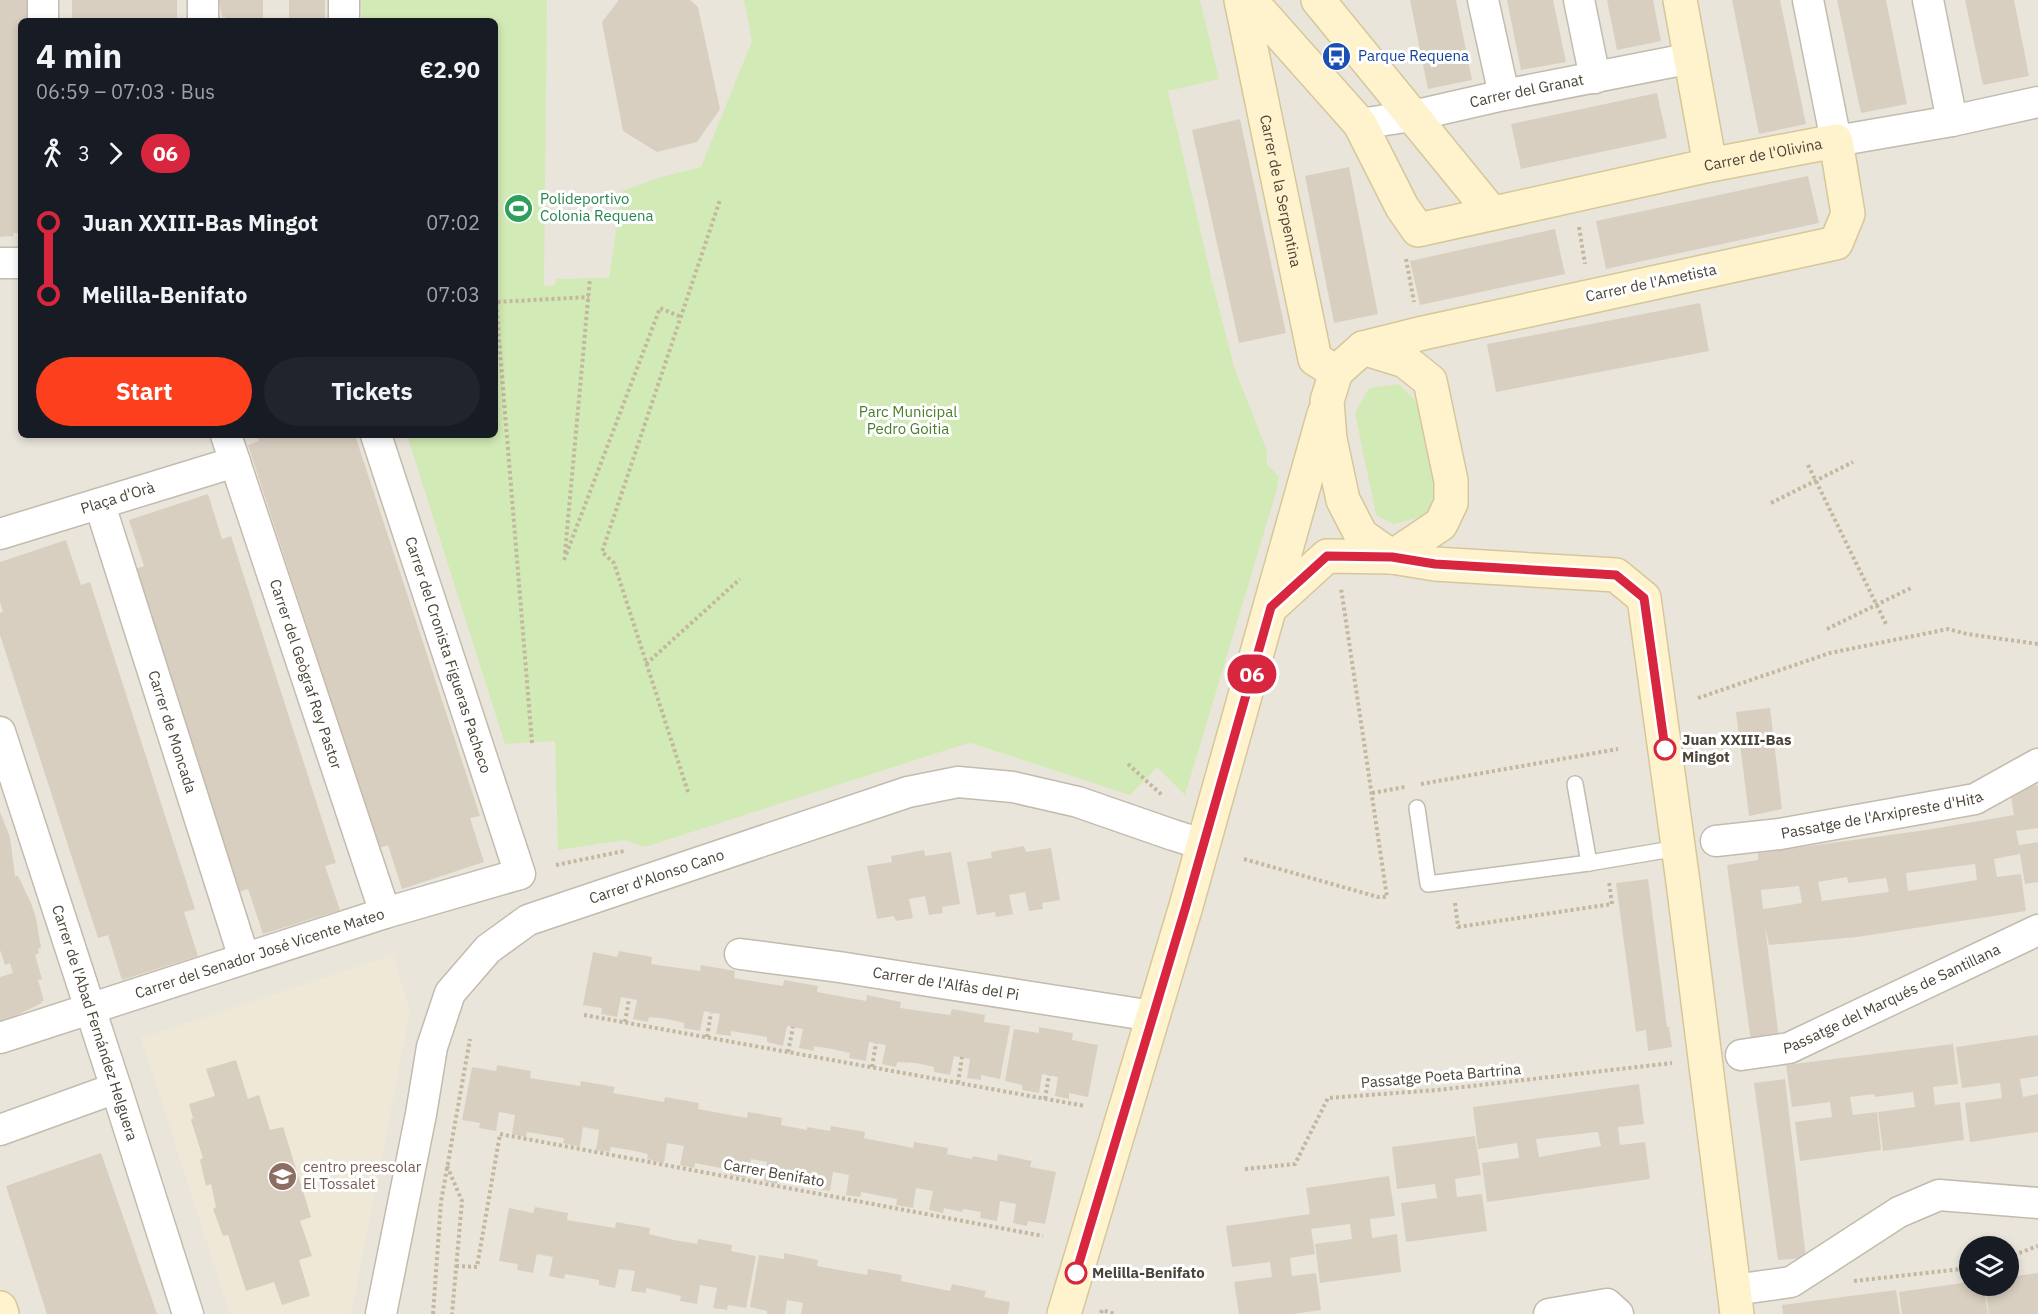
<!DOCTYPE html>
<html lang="en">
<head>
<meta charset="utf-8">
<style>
	body { margin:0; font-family:"IBM Plex Sans",sans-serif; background:#20242c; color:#f1f3f6; height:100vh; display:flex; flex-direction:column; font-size:22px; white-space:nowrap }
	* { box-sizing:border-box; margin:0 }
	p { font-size:20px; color:#9ea1a6 }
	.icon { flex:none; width:33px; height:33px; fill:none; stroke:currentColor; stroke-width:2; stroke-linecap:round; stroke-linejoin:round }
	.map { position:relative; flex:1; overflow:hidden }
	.panel { position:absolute; left:18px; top:18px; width:480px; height:420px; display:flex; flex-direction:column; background:#171b24; border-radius:9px; box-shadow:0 3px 9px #0003 }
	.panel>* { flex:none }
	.badge { padding:0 12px; border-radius:20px; font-size:21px; line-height:39px }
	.tools { position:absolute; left:1959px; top:1236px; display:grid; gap:12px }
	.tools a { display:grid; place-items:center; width:60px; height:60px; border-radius:50%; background:#171b24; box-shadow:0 3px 9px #0003; font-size:30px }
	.map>.badge { position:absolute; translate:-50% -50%; box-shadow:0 0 0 3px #fff }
	.legs { display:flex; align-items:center; gap:9px; height:66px; padding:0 18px; font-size:20px }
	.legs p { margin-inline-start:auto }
	.summary { display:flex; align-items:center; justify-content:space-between; height:102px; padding:0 18px }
	h1 { font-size:33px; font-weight:800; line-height:45px }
	.action { display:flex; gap:12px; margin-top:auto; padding:12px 18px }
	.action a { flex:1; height:69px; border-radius:36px; background:#fc3f1d; color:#fff; font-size:24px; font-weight:800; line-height:69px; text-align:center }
	.action a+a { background:#20242c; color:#f1f3f6 }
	ul { padding:0 18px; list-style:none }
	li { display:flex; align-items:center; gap:21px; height:72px; font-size:22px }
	li i { display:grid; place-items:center; width:9px; height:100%; margin:0 8px; background:currentColor }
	li i::after { content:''; width:15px; height:15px; margin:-8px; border:4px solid; border-radius:50%; background:#171b24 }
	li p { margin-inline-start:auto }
	li:first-child i { background:linear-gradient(#0000 50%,currentColor 0) }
	li:last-child i { background:linear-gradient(currentColor 50%,#0000 0) }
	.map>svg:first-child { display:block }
	.residential { fill:#eae5da; fill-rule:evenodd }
	.education { fill:#efe8d6 }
	.green { fill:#d2eab5 }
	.building { fill:#d8cfc1; fill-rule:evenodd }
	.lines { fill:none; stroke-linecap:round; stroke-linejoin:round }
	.lane-casing { stroke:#c2bbae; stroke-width:18 }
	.street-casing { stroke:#c2bbae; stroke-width:33 }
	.secondary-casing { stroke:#d6c79b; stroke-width:36 }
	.path { stroke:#c4b79f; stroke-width:4; stroke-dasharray:3 3; stroke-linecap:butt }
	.lane { stroke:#fff; stroke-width:15 }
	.street { stroke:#fff; stroke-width:30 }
	.secondary { stroke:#fff3cd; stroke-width:33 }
	.line-1-casing { stroke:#fff; stroke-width:14 }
	.line-1 { stroke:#d7263d; stroke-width:9 }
	.stop-1-dot { fill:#fff; stroke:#d7263d; stroke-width:3 }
	.labels { text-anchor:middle; stroke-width:6; stroke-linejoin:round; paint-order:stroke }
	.transit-label { font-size:15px; fill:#164399; stroke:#fff; text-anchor:start }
	.street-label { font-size:15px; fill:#4b4439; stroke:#fff }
	.leisure-label { font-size:15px; fill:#27864d; stroke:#fff; text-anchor:start }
	.park-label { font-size:15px; fill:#4a7f2a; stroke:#fff }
	.stop-label { font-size:15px; font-weight:bold; fill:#4b4439; stroke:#fff; text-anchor:start }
	.education-label { font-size:15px; fill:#785e54; stroke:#fff; text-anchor:start }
</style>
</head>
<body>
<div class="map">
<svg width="2038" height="1314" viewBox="0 0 2038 1314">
	<rect width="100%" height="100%" fill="#f6f3ec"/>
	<!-- residential -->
	<path class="residential" d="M0,0h2038v1314h-2038zM21,21h474v414h-474zM1970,1246h38v40h-38z"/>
	<!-- education -->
	<polygon class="education" points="393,955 410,1012 351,1314 230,1314 141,1038"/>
	<!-- green -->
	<g class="green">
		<polygon points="361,0 547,0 544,286 555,285 556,279 609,278 622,191 661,177 701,167 752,41 744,0 1200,0 1219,79 1168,91 1212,281 1234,367 1267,451 1267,465 1279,476 1277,489 1185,795 1157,767 1130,795 971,743 965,744 645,847 624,840 558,850 555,741 505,744 407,435 495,435 495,21 362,21"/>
		<polygon points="1399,384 1416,401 1437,497 1424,516 1393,524 1376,515 1355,413 1369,388"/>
	</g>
	<!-- building -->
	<g class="building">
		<polygon points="0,0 32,0 30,12 27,12 27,21 21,21 21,233 13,233 14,236 0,237"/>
		<rect x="72" y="0" width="105" height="21"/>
		<polygon points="219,0 263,0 263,21 225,21 225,17 222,17"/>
		<rect x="289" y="0" width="36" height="21"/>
		<polygon points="619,0 690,0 698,7 720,109 697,142 657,152 623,131 602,22"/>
		<polygon points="1410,0 1456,0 1472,80 1428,89"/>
		<polygon points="1507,0 1553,0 1566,62 1521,70"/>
		<polygon points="1607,0 1653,0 1661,41 1617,50"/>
		<polygon points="1732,0 1780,0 1806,124 1759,134"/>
		<polygon points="1837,0 1886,0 1907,104 1861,113"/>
		<polygon points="1965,0 2014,0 2029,76 1983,85"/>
		<polygon points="1657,93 1667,138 1521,169 1511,124"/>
		<polygon points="1240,119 1286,333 1239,343 1192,130"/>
		<polygon points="1349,167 1378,314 1334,323 1305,176"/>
		<polygon points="1808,176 1819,223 1606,269 1596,221"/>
		<polygon points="1555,229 1565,274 1420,305 1410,261"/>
		<polygon points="1700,303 1709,351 1496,392 1487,344"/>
		<polygon points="257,435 355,435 480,816 470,818 484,862 402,889 388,845 379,848 248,445 259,441"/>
		<polygon points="208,494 222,539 231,536 336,863 325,866 340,910 263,934 248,889 239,892 135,569 144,566 129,520"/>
		<polygon points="66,540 81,585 90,582 195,909 184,912 198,956 122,980 108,935 98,938 0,635 0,613 3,612 0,602 0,562"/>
		<polygon points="1770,708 1782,809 1749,816 1736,712"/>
		<path d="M2038,785v43l-22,3 3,14 19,-3v40l-13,2 -5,-30 -26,5 3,18 24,-3 5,37 -169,26 -88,8 -4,-19 14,113 -28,3 -24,-177 31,-5v-7l168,-23 88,-15 -4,-26zM1975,864l2,16 -69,11 -2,-18zM1847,877l1,6 38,-5 3,14 -67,9 -4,-19zM1799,886l3,17 -39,6 -2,-19z"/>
		<polygon points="0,812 10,837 15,876 18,876 31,903 36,918 41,948 38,949 39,953 35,955 42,979 38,980 44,1001 41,1001 42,1003 15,1016 0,1021 0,977 13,973 10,963 5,965 0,950"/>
		<polygon points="1024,846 1026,852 1051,848 1060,900 1042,903 1043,909 1029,911 1025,892 1009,895 1013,914 996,917 995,912 977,915 967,862 992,858 991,852"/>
		<polygon points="924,850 925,856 951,852 960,904 942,907 943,913 929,915 925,896 909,899 913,918 896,921 894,916 877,919 867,866 892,862 891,856"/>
		<polygon points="1648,879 1667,1027 1669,1027 1672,1047 1648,1051 1646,1030 1636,1032 1616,883"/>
		<polygon points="619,951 652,957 651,964 700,971 701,965 735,971 734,978 783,986 784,980 818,986 817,992 866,1001 867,995 901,1002 900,1008 950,1015 952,1009 985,1015 984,1022 1010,1026 1000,1079 981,1075 981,1080 967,1078 970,1059 954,1056 950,1075 934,1072 934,1067 916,1063 897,1062 896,1067 882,1064 886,1045 869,1042 866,1061 849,1058 850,1053 832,1049 814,1046 814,1051 799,1048 803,1029 787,1026 783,1046 767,1042 767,1037 731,1031 731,1036 716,1034 720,1014 704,1011 700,1031 684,1028 684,1023 667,1019 649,1017 648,1022 633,1019 637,1000 621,997 617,1017 601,1014 602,1008 583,1005 593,952 617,957"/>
		<polygon points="1039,1027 1073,1033 1072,1040 1098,1045 1088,1097 1069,1093 1069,1099 1055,1096 1058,1077 1042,1074 1039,1093 1022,1090 1022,1085 1005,1081 1014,1029 1039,1033"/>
		<polygon points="2038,1035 2038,1076 2020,1079 2023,1097 2038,1094 2038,1132 1970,1142 1965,1103 2002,1098 2000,1083 1962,1088 1956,1047"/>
		<polygon points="1953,1044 1958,1084 1933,1087 1935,1105 1960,1102 1964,1140 1883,1151 1878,1112 1915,1107 1913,1092 1875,1097 1874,1094 1850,1097 1853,1115 1877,1112 1881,1150 1800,1161 1795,1122 1832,1117 1830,1102 1792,1107 1786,1065"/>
		<polygon points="236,1060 248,1099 259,1095 270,1130 283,1127 311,1217 300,1221 312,1256 299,1260 310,1296 282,1305 274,1282 246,1291 228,1235 223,1236 213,1209 216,1207 211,1184 206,1186 200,1160 203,1158 191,1120 193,1118 189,1104 215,1096 206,1069"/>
		<polygon points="497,1065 531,1071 530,1078 580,1086 581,1081 615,1087 613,1093 664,1102 665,1097 699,1103 698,1109 747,1118 748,1112 782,1118 781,1125 807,1130 807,1127 830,1131 831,1126 865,1132 864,1138 913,1148 914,1142 948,1148 947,1154 972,1159 973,1156 997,1161 998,1154 1032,1161 1030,1167 1056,1172 1045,1224 1028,1221 1027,1226 1013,1223 1016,1204 1000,1201 997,1221 980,1218 981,1212 963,1209 962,1212 944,1208 943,1213 929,1210 933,1191 916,1188 913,1208 896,1205 897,1199 861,1192 860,1197 846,1195 849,1175 833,1172 830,1191 813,1188 814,1183 797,1180 797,1182 778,1179 777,1184 764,1181 767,1162 751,1159 747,1178 730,1175 731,1170 695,1163 694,1168 680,1165 684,1146 667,1143 664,1163 647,1159 648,1154 630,1150 611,1147 610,1152 596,1150 599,1130 583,1127 580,1147 563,1143 564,1138 527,1132 526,1137 512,1134 515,1115 499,1112 496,1131 479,1128 480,1123 462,1120 472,1067 496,1071"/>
		<polygon points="1785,1079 1806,1258 1778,1260 1754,1083"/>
		<path d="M1639,1084l5,40 -26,3 2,18 25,-3 5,37 -163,23 -5,-39 37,-5 -2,-15 -39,6 -5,-42zM1598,1132l3,14 -62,11 -3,-18z"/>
		<polygon points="1475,1136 1481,1175 1455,1179 1457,1197 1482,1194 1487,1231 1406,1242 1401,1203 1437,1198 1435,1184 1397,1189 1392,1147"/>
		<polygon points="101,1153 157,1314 47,1314 6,1186"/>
		<polygon points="1389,1176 1395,1216 1370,1219 1372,1238 1397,1234 1401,1272 1320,1283 1315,1244 1352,1239 1350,1224 1311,1229 1315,1254 1290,1258 1292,1276 1316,1273 1321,1310 1293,1314 1239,1314 1234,1282 1272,1277 1270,1262 1232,1267 1226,1226 1310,1214 1306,1188"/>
		<polygon points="535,1207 568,1213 567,1220 615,1228 616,1222 650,1228 649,1234 674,1240 697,1244 698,1239 732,1245 731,1251 756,1256 746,1308 728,1305 727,1310 713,1308 717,1288 700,1285 697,1304 680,1301 681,1296 646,1288 646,1293 631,1291 635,1271 619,1269 615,1288 599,1285 599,1280 565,1274 564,1279 549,1276 553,1257 537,1254 533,1273 517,1270 518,1264 499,1261 509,1208 533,1213"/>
		<polygon points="784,1253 818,1260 817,1266 867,1275 868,1269 902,1275 901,1281 950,1291 952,1284 986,1291 984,1297 1010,1302 1008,1314 801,1314 803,1303 787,1300 785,1314 767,1314 767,1311 750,1307 759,1255 784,1259"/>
		<polygon points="2038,1273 2038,1314 1989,1314 1985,1286 2008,1286 2008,1277"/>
		<polygon points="1970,1282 1970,1286 1984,1286 1988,1314 1902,1314 1899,1292"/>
		<polygon points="1896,1290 1900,1314 1783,1314 1782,1305"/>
	</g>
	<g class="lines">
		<defs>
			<g id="lane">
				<polyline points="1575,784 1589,863"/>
				<polyline points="1417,808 1428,884 1589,863 1678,848"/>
			</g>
			<g id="street">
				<polyline points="344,0 344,21"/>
				<polyline points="1483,0 1504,95"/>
				<polyline points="1579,0 1595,78"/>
				<polyline points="1808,0 1836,141 1952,121 2038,102"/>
				<polyline points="1928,0 1952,121"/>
				<polyline points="43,21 43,0"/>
				<polyline points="203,21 203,0"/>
				<path id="s1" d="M1360,124l52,-8 92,-21 188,-37"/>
				<polyline points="0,263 21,263"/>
				<path id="s2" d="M226,435l159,478"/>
				<path id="s3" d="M100,505l144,453"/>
				<path id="s4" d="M0,534l235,-72"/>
				<path id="s5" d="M0,732l116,356 72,226"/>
				<path id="s6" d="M1716,841l64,-7 195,-35 63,-35"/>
				<path id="s7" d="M740,954l99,13 314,49"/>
				<path id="s8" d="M0,1038l385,-125 135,-39 -144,-439"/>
				<path id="s9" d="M1741,1055l48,-7 249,-118"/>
				<polyline points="0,1130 116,1088"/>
				<polyline points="1734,1290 1791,1282 1899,1212 1939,1195 2038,1203"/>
				<path id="s10" d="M381,1314l40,-200 11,-67 18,-54 38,-44 40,-29 380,-128 50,-10 55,5 65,15 95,33 29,9"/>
				<polyline points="1549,1314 1607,1304 1618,1314"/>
			</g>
			<g id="secondary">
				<path id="s11" d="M1241,0l74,359 21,13"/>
				<path id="s12" d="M1250,0l110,124 42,83 16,23 292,-65 126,-24 12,73 -12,29 -413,90 -60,15 -27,24 -9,29 3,38 13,61 18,35 31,22 43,7 181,11 28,23 39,284 54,432"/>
				<polyline points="1318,0 1491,212"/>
				<polyline points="1680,0 1710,165"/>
				<polyline points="1363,348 1405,361 1430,381 1451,481 1451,503 1441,524 1392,557"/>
				<polyline points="1271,607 1327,556 1392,557"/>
				<polyline points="0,1308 2,1314"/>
				<polyline points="1064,1314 1186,906 1324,414"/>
			</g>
		</defs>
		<!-- lane casing -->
		<use href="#lane" class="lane-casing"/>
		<!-- street casing -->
		<use href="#street" class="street-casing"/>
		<!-- secondary casing -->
		<use href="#secondary" class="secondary-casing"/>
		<!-- path -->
		<g class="path">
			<polyline points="1579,227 1585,264"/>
			<polyline points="1406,259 1414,302"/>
			<polyline points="1808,465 1886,624"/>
			<polyline points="1771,503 1853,462"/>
			<polyline points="565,553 590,278"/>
			<polyline points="564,560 660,308 681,317"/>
			<polyline points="1827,629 1913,587"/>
			<polyline points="646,664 740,579"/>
			<polyline points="1698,698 1830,653 1948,629 1967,634 2038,644"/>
			<polyline points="532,743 496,302 589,297"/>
			<polyline points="1128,764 1163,796"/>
			<polyline points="1421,784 1618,749"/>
			<polyline points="688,792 614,563 602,552 720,200"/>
			<polyline points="1372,793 1405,787"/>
			<polyline points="1244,859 1378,897 1387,897 1341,588"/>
			<polyline points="556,865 624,851"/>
			<polyline points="1455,903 1458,927 1612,904 1609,882"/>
			<polyline points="584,1015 1085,1106"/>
			<polyline points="625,1022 629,999"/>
			<polyline points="707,1037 711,1013"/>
			<polyline points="788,1052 793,1027"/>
			<polyline points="872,1067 876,1043"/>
			<polyline points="958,1083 962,1057"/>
			<polyline points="1045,1099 1049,1075"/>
			<polyline points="447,1166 462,1201 452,1314"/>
			<polyline points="1245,1169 1295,1164 1328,1098 1437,1090 1672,1063"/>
			<polyline points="2008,1257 2038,1246"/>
			<polyline points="456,1266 477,1267 500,1134 1043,1236"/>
			<polyline points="1854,1281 1970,1268"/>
			<polyline points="1101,1313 1102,1310 1115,1314"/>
			<polyline points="433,1314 441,1202 470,1039"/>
		</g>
		<!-- lane -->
		<use href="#lane" class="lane"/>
		<!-- street -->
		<use href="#street" class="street"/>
		<!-- secondary -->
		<use href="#secondary" class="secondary"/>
	</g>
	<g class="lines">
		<defs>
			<polyline id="line-1" points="1076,1273 1186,906 1271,607 1327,556 1392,557 1435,564 1616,575 1644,598 1665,749"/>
		</defs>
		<!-- line-1 casing -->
		<use href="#line-1" class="line-1-casing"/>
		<!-- line-1 -->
		<use href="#line-1" class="line-1"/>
	</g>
	<!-- icons -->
	<defs>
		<symbol id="bus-disc" viewBox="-11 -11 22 22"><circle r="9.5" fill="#1a4fb4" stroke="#fff"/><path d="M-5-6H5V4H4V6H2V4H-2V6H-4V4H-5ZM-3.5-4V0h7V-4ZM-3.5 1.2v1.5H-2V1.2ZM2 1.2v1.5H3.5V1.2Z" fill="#fff"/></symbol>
		<symbol id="stadium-disc" viewBox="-11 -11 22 22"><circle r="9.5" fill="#2e9e5b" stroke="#fff"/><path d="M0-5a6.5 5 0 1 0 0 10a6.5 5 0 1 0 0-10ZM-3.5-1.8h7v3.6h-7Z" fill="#fff"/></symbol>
		<symbol id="school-disc" viewBox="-11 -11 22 22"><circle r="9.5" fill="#8d6e63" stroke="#fff"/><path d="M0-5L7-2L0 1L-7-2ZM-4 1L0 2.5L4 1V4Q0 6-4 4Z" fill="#fff"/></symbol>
	</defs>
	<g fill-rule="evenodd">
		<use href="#bus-disc" x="1320" y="40" width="33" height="33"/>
		<use href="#stadium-disc" x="502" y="192" width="33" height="33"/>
		<use href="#school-disc" x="266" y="1160" width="33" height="33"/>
	</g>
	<!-- markers -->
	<g class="stop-1-dot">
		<circle cx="1665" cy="749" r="10"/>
		<circle cx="1076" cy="1273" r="10"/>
	</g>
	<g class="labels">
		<!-- transit labels -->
		<g class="transit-label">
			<text x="1358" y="61">Parque Requena</text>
		</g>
		<!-- street labels -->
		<g class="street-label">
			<text dy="5" stroke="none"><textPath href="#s1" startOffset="170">Carrer del Granat</textPath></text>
			<text dy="5" stroke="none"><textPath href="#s12" startOffset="640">Carrer de l'Olivina</textPath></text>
			<text dy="5" stroke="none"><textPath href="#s11" startOffset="195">Carrer de la Serpentina</textPath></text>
			<text transform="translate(1651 283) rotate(-12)" y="5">Carrer de l'Ametista</text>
			<text dy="5" stroke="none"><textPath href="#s4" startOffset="123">Plaça d'Orà</textPath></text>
			<text transform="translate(448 655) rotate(72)" y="5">Carrer del Cronista Figueras Pacheco</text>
			<text dy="5" stroke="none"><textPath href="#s2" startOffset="252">Carrer del Geògraf Rey Pastor</textPath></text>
			<text dy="5" stroke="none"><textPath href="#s3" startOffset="238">Carrer de Moncada</textPath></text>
			<text dy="5" stroke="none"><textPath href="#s6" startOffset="168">Passatge de l'Arxipreste d'Hita</textPath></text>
			<text dy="5" stroke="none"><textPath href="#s10" startOffset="572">Carrer d'Alonso Cano</textPath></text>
			<text dy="5" stroke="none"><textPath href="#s8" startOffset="273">Carrer del Senador José Vicente Mateo</textPath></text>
			<text dy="5" stroke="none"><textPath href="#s7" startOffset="208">Carrer de l'Alfàs del Pi</textPath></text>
			<text dy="5" stroke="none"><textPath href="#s9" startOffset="162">Passatge del Marqués de Santillana</textPath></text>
			<text dy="5" stroke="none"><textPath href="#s5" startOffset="306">Carrer de l'Abad Fernández Helguera</textPath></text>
			<text transform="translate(1441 1076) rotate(-5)" y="5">Passatge Poeta Bartrina</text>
			<text transform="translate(774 1173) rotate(10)" y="5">Carrer Benifato</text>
		</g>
		<!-- leisure labels -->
		<g class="leisure-label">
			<text x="540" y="204">Polideportivo<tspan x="540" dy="17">Colonia Requena</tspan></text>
		</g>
		<!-- park labels -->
		<g class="park-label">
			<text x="908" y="417">Parc Municipal<tspan x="908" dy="17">Pedro Goitia</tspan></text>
		</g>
		<!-- stop labels -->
		<g class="stop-label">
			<text x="1682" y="745">Juan XXIII-Bas<tspan x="1682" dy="17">Mingot</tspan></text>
			<text x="1092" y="1278">Melilla-Benifato</text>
		</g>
		<!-- education labels -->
		<g class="education-label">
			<text x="303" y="1172">centro preescolar<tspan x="303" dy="17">El Tossalet</tspan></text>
		</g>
	</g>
</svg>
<div class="tools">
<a><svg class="icon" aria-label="layers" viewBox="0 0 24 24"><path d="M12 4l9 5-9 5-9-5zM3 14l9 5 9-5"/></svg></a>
</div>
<b class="badge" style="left:1252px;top:674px;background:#d7263d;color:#fff">06</b>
<section class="panel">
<div class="summary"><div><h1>4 min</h1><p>06:59 – 07:03 · Bus</p></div><b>€2.90</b></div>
<div class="legs"><svg class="icon" aria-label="walk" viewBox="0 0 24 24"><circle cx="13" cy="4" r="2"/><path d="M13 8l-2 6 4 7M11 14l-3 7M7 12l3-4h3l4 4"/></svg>3<svg class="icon" aria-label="forward" viewBox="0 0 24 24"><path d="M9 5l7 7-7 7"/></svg><b class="badge" style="background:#d7263d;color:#fff">06</b></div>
<ul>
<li><i style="color:#d7263d"></i><b>Juan XXIII-Bas Mingot</b><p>07:02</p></li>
<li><i style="color:#d7263d"></i><b>Melilla-Benifato</b><p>07:03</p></li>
</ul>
<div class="action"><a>Start</a><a>Tickets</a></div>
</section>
</div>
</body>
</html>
